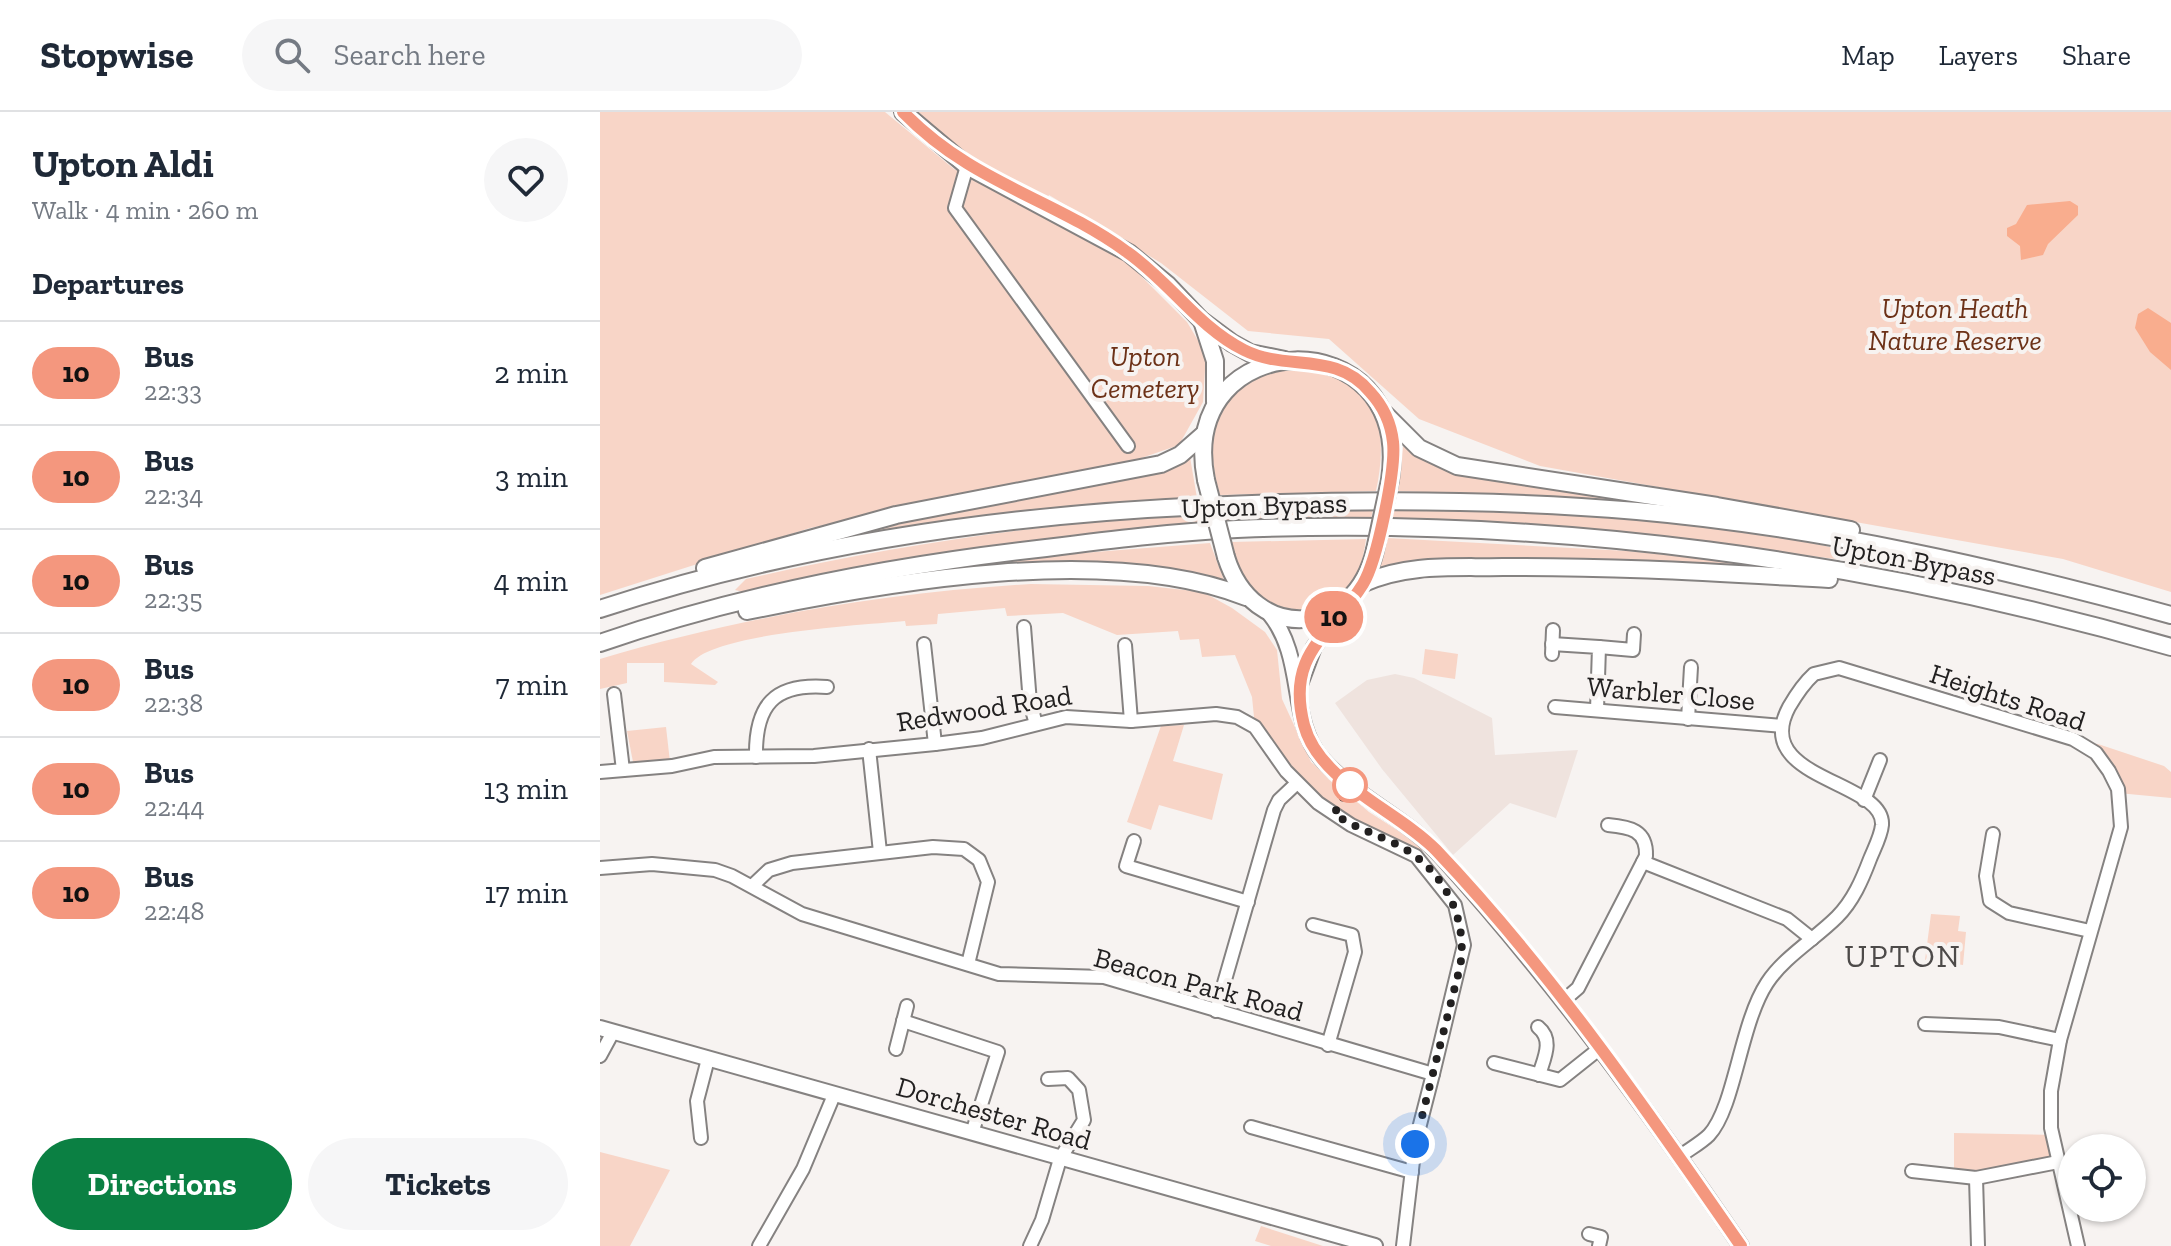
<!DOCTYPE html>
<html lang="en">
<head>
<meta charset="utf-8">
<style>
	body { margin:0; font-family:"Zilla Slab",serif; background:#f6f6f7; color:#1f2937; height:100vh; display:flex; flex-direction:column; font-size:30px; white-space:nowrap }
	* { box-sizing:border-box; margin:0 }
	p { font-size:26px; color:#747a83 }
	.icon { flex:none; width:44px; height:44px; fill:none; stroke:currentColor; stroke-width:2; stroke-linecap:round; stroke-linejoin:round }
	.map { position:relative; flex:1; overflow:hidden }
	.sheet { display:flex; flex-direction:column; background:#fff; width:600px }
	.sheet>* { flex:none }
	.badge { padding:0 16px; border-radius:26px; font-size:28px; line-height:52px }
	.tools { position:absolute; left:1458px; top:1022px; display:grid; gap:16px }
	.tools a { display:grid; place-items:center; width:88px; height:88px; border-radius:50%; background:#fff; box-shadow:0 2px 6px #0004; font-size:40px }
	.you { position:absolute; width:40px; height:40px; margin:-20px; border:6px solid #fff; border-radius:50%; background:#1a73e8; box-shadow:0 0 0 12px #1a73e833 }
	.map>.badge { position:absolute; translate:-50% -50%; box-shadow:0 0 0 4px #fff }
	h2 { padding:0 32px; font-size:30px; line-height:72px }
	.round { display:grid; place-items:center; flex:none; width:84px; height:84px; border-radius:42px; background:#f6f6f7 }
	.summary { display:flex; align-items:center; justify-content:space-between; height:136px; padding:0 32px }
	h1 { font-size:38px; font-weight:700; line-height:60px }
	.button { display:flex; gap:16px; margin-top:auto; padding:16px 32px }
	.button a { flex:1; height:92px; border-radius:48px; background:#0b8043; color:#fff; font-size:32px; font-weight:700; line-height:92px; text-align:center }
	.button a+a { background:#f6f6f7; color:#1f2937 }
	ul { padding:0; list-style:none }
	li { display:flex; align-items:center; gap:24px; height:104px; padding:0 32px; border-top:2px solid #e0e1e3 }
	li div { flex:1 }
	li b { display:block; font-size:30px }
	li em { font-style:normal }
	li .badge { min-width:88px; font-weight:700; text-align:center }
	header { display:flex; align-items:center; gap:48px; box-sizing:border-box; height:112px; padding:0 40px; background:#fff; border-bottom:2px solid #e0e1e3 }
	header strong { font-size:38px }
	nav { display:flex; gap:44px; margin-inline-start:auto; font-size:28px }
	.search { width:560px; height:72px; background:#f6f6f7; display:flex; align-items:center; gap:20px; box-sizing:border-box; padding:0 28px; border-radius:44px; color:#747a83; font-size:30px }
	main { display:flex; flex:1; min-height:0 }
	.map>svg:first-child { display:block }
	.built { fill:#efe3de }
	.green { fill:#f8d5c7 }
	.water { fill:#f9ad8e }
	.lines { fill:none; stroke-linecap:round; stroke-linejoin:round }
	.minor-casing { stroke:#858281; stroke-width:16 }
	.major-casing { stroke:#858281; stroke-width:18 }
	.highway-casing { stroke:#858281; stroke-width:20 }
	.minor { stroke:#fff; stroke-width:12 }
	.major { stroke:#fff; stroke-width:14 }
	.highway { stroke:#fff; stroke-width:16 }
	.highway-bridge-casing { stroke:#858281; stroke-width:20; stroke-linecap:butt }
	.highway-bridge { stroke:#fff; stroke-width:16 }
	.line-casing { stroke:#fff; stroke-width:18 }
	.line { stroke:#f4977e; stroke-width:12 }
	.walk { stroke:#222020; stroke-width:8; stroke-dasharray:0 14.4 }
	.stop-dot { fill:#fff; stroke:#f4977e; stroke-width:4 }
	.labels { text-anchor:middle; stroke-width:8; stroke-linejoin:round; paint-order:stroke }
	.park-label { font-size:28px; font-style:italic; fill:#6c3117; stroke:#f7f3f1 }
	.street-label { font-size:28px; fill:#222020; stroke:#f7f3f1 }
	.quarter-label { font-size:32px; letter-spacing:2px; fill:#4d4a49; stroke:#f7f3f1 }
</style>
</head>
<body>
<header>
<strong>Stopwise</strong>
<div class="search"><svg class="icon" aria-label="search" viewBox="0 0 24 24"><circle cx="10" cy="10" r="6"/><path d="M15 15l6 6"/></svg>Search here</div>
<nav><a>Map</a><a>Layers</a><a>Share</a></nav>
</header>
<main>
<section class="sheet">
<div class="summary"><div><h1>Upton Aldi</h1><p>Walk · 4 min · 260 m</p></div><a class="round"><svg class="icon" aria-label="heart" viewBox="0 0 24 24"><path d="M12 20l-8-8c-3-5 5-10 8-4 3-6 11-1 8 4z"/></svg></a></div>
<h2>Departures</h2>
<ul>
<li><span class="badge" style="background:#f4977e;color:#111">10</span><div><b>Bus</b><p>22:33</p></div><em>2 min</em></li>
<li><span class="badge" style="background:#f4977e;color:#111">10</span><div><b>Bus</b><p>22:34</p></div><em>3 min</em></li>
<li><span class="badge" style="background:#f4977e;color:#111">10</span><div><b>Bus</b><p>22:35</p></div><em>4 min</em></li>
<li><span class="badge" style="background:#f4977e;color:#111">10</span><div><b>Bus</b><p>22:38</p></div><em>7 min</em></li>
<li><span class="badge" style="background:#f4977e;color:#111">10</span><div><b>Bus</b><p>22:44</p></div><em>13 min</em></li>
<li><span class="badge" style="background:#f4977e;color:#111">10</span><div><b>Bus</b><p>22:48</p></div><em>17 min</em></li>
</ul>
<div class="button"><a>Directions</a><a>Tickets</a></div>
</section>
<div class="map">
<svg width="1571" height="1134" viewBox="0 0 1571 1134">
	<rect width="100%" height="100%" fill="#f7f3f1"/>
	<!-- built -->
	<polygon class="built" points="795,562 814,566 892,606 895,643 978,638 956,706 910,691 853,743 782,657 735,591 767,568"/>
	<!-- green -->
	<g class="green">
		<polygon points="0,0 285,0 354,57 521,144 587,210 606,242 603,290 579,333 527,351 210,416 0,483"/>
		<polygon points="310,0 1571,0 1571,480 1463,447 940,354 819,307 729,227 648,219 561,151 449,83 445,91 372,52"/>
		<path d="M691,254c79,9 101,51 85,125l-156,4c-21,-70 2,-110 71,-129z"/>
		<polygon points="808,334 825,349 853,359 1062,392 1062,395 974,386 797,379 803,335"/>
		<polygon points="590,345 597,386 440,400 218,432 217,429 399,389 573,357"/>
		<polygon points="773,396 771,408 627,412 624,399"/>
		<path d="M793,396c120,3 240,7 359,26 42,6 85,10 123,30l-269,-34 -216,-12z"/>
		<path d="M600,400l5,12 -458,69 -12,-3 11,-11c153,-35 298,-55 454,-67z"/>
		<polygon points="787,426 1028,439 1157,452 1156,457 778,460"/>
		<path d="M766,427c-3,21 -8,43 -24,57 -25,22 -71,16 -92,-8 -11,-14 -15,-30 -19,-46z"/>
		<polygon points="610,431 624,468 339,464 337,459 457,443"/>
		<path d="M431,472l117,2 55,6 29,16 33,24 12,18 5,49 29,63 58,50 56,36 -9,8 -98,-53 -63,-76 -3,-30 -17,-42 -33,2 -3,-18 -19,1 -2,-9 -61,4 -54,-22 -56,3 -2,-8 -67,6 -1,10 -31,2 -1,-5c-41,4 -194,12 -214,43l27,18 -3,3 -51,-3v-19h-37v20l-27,6v-30c141,-42 284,-66 431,-75z"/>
		<polygon points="825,537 858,542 855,567 822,562"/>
		<polygon points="584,613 573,649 623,662 612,708 559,693 551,718 527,710 561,614"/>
		<polygon points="66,615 70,650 33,650 27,619"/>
		<polygon points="1477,630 1498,632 1564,654 1571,660 1571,686 1518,681 1509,659"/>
		<polygon points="1331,802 1360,804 1358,819 1366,820 1363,853 1325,848"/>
		<polygon points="1354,1021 1453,1023 1458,1050 1354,1065"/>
		<polygon points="0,1040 70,1058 30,1134 0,1134"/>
		<polygon points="661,1114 723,1134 671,1134 655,1129"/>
	</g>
	<!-- water -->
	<g class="water">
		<polygon points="1470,89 1478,94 1478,103 1448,132 1443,143 1421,148 1420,134 1407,124 1407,116 1416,112 1427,93"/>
		<polygon points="1548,196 1571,211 1571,258 1550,240 1535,216 1538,202"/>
	</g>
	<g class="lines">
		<defs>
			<g id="minor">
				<polyline points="367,54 355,96 528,334"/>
				<polyline points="424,515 430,591 436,612"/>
				<polyline points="324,532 335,632"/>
				<polyline points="952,532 999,535 997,598"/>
				<polyline points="525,533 531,609"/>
				<polyline points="999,535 1033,538 1034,522"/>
				<polyline points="952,542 953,518"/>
				<polyline points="14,582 23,658"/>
				<polyline points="955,595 1182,614"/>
				<polyline points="1088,607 1091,555"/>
				<polyline points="269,637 280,740"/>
				<path d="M156,645c-1,-52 18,-74 71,-70"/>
				<polyline points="0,660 72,654 114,645 214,644 335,632 382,626 466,605 531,609 616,602 637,605 655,615 686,659 718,691 751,713 816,744 855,793 864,833 833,962"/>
				<polyline points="1264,688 1280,648"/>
				<polyline points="1393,722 1386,764 1390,789 1409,801 1490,819"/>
				<polyline points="534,729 526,754 648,790"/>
				<polyline points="1043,750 1187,807 1212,827"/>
				<polyline points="0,756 52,752 115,758 132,764 202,802 399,862 504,865 833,962 815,1032 803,1134"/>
				<polyline points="152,774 169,758 192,751 333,735 364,737 379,748 388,770 368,852"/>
				<polyline points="713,813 752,823 755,840 728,933"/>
				<path d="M963,889l15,-13 68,-132c1,-26 -16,-29 -38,-31"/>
				<polyline points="616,899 674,698 679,688 697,671"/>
				<polyline points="303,909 398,940 372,1021"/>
				<polyline points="1325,912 1399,915 1460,928"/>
				<path d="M938,915c16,13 6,31 1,48"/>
				<polyline points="296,937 307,894"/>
				<polyline points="0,944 13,920"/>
				<polyline points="894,951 960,968 999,937"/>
				<polyline points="651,1015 812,1060"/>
				<polyline points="101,1026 97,989 108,947"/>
				<path d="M1079,1045c9,-7 22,-14 30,-22 26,-28 31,-111 58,-152 17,-26 48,-44 70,-66 16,-16 25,-37 33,-58 4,-10 11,-23 12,-34 3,-45 -132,-45 -93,-118 7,-12 15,-24 25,-33l25,-6 234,71 23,14 13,18 9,18 3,38 -61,213 -9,51v37l27,118"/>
				<polyline points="1312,1059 1376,1066 1458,1050"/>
				<polyline points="1376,1066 1378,1134"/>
				<polyline points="989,1122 1001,1125 999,1134"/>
				<polyline points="159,1134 203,1057 234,983"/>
				<polyline points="430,1134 442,1108 460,1047 484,1008 479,978 468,966 448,967"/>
			</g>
			<g id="major">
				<path d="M669,501c37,45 19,105 52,145 35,40 86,60 121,99 110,122 207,254 299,389"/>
				<polyline points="699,575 714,535 745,493"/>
				<polyline points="0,916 775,1134"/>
			</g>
			<g id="highway">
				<polyline points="303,0 367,54 529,141 568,173 601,208 632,231 650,241 685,248"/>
				<polyline points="602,209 615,249 615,290"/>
				<polyline points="785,302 819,336 857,354 1117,394 1251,418"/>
				<path d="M606,368c-31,-155 208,-164 184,0"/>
				<path d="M626,445c27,87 129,81 149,-7"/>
				<polyline points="105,456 296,403 561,352 580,343 604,322"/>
				<path d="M764,471c44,-20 92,-15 139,-16 109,-1 217,6 326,12"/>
				<path d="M0,497c196,-65 400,-94 605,-103 144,-7 289,-7 432,5 181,16 359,56 534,104"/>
				<path d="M147,499c142,-29 361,-68 499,-14"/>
				<path d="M0,531c144,-50 295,-78 446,-95 63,-8 127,-16 191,-19 314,-13 633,31 934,118"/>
			</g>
		</defs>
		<!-- minor casing -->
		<use href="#minor" class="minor-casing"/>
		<!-- major casing -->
		<use href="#major" class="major-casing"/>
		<!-- highway casing -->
		<use href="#highway" class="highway-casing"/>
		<!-- minor -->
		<use href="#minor" class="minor"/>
		<!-- major -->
		<use href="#major" class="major"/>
		<!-- highway -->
		<use href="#highway" class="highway"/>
		<defs>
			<g id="highway-bridge">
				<polyline points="606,368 626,445"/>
				<polyline points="775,438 790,368"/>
			</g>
		</defs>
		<!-- highway-bridge casing -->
		<use href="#highway-bridge" class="highway-bridge-casing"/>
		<!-- highway-bridge -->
		<use href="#highway-bridge" class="highway-bridge"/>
	</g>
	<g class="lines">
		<defs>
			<path id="line" d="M303,0c70,72 148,85 224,140 42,29 71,75 117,98 43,22 91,0 126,42 13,14 21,32 23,50 3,27 -16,119 -30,142 -31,51 -78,68 -59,141 15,57 93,85 132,125 114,120 211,260 305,396"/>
		</defs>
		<!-- line casing -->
		<use href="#line" class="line-casing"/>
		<!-- line -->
		<use href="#line" class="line"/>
		<!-- walk -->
		<path class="walk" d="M750,673l-16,29c20,13 41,20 62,30 46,23 73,73 64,123l-45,177"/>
	</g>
	<!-- markers -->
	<circle class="stop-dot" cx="750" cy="673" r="16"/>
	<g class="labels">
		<!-- park labels -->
		<g class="park-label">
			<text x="1355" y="206">Upton Heath<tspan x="1355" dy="32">Nature Reserve</tspan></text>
			<text x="545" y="254">Upton<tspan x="545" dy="32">Cemetery</tspan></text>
		</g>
		<!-- street labels -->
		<g class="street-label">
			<text transform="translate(664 393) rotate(-2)" y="10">Upton Bypass</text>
			<text transform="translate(1314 448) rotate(11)" y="10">Upton Bypass</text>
			<text transform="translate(1071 581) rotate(5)" y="10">Warbler Close</text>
			<text transform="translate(1408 585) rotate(18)" y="10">Heights Road</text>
			<text transform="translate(384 596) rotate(-9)" y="10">Redwood Road</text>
			<text transform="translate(599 872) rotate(15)" y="10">Beacon Park Road</text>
			<text transform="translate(394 1001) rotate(16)" y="10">Dorchester Road</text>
		</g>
		<!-- quarter labels -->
		<g class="quarter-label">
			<text x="1303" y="855">UPTON</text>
		</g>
	</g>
</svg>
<div class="tools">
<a><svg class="icon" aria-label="locate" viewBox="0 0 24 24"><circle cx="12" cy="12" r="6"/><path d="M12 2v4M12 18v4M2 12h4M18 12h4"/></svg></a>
</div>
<div class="you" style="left:815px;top:1032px"></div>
<b class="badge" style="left:734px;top:505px;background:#f4977e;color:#111">10</b>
</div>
</main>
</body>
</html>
